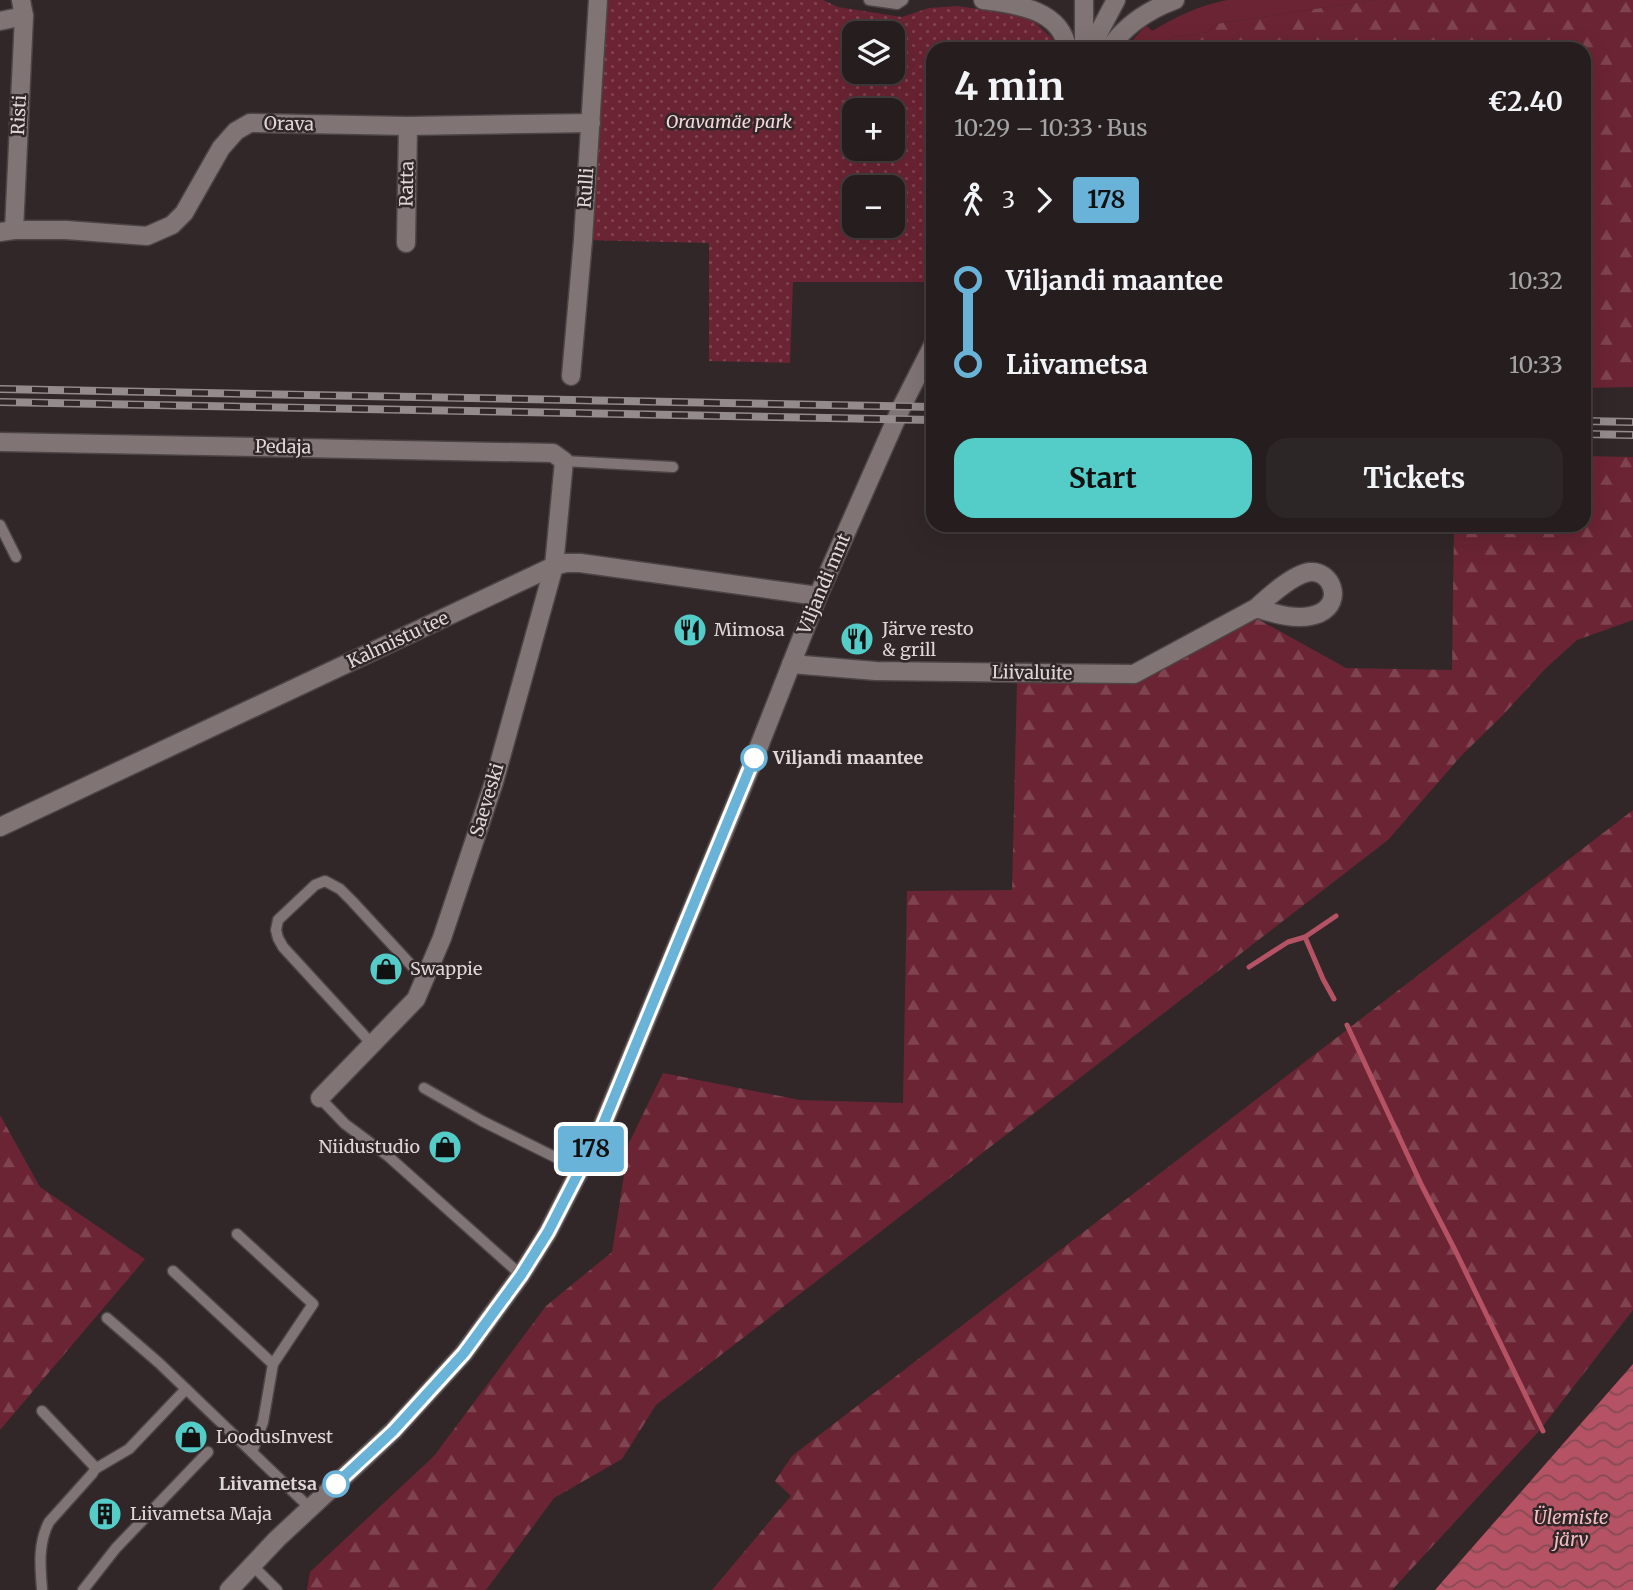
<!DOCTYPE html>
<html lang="en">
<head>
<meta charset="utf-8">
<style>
	body { margin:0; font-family:Merriweather,serif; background:#2d2627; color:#f1f3f6; height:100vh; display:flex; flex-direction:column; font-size:26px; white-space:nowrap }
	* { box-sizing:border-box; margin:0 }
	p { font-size:23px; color:#a3a2a4 }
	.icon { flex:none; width:38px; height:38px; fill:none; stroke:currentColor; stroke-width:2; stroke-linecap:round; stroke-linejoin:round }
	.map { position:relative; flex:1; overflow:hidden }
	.details { position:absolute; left:926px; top:42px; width:665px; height:490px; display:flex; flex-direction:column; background:#251d1e; border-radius:21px; box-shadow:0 7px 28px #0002,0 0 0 2px #423b3c }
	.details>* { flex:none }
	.badge { padding:0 14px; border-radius:5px; font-size:24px; line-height:46px }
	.fabs { position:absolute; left:842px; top:21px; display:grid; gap:14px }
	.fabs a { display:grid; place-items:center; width:63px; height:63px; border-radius:14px; background:#251d1e; box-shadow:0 7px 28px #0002,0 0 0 2px #423b3c; font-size:35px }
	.map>.badge { position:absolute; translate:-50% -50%; box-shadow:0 0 0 4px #fff }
	.legs { display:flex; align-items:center; gap:10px; height:77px; padding:0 28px; font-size:23px }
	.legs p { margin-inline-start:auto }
	.headline { display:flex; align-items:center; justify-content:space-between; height:119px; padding:0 28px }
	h1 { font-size:38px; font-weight:700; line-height:52px }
	.cta { display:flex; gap:14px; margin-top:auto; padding:14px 28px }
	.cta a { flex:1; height:80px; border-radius:21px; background:#54cdc8; color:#111; font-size:28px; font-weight:700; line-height:80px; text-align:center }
	.cta a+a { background:#2d2627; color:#f1f3f6 }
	ul { padding:0 28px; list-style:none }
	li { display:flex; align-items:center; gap:24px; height:84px; font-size:26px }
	li i { display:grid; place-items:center; width:10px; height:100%; margin:0 9px; background:currentColor }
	li i::after { content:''; width:18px; height:18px; margin:-9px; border:5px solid; border-radius:50%; background:#251d1e }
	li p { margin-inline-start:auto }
	li:first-child i { background:linear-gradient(#0000 50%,currentColor 0) }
	li:last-child i { background:linear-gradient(currentColor 50%,#0000 0) }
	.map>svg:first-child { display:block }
	.grass { fill:#6b2433 }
	.forest { fill:url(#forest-firs) }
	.park { fill:url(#park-dots); fill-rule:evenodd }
	.water { fill:url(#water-waves) }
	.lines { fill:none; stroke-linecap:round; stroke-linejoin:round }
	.stream { stroke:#b55263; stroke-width:5 }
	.service-casing { stroke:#4c4445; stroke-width:13 }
	.minor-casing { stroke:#4c4445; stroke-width:21 }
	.secondary-casing { stroke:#4c4445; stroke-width:21 }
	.service { stroke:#807475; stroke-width:10 }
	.minor { stroke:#807475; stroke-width:18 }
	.secondary { stroke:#807475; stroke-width:18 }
	.rail-casing { stroke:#938b8c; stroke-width:8 }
	.rail { stroke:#312728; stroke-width:5; stroke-dasharray:16; stroke-linecap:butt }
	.line-1-casing { stroke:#fff; stroke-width:16 }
	.line-1 { stroke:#69b3d9; stroke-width:10 }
	.stop-1-dot { fill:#fff; stroke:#69b3d9; stroke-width:3.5 }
	.labels { text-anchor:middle; stroke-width:5; stroke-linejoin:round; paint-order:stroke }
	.street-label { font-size:18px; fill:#ded7d8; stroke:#312728 }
	.park-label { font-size:18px; font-style:italic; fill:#f4d7da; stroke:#312728 }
	.poi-label { font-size:18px; fill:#ded7d8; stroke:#312728; text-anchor:start }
	.stop-label { font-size:18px; font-weight:bold; fill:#ded7d8; stroke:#312728; text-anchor:start }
	.water-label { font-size:19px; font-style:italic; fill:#f2bcc1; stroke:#312728 }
</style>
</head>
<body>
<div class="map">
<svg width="1633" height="1590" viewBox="0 0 1633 1590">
	<defs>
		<pattern id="forest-firs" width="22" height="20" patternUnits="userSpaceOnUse" patternTransform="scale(1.75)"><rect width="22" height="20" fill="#6b2433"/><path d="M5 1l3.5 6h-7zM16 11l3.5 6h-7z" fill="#804350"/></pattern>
		<pattern id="park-dots" width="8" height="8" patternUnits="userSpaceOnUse" patternTransform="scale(1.75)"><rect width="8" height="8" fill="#6b2433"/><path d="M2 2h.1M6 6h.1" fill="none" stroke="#804350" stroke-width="1.8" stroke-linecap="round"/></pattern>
		<pattern id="water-waves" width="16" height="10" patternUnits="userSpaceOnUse" patternTransform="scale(1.75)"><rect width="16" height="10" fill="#b55263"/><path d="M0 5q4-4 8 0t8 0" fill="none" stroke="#874b55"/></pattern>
	</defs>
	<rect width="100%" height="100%" fill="#312728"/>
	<!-- grass -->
	<path class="grass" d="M1227,0h147l-158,24 -8,8 -34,5 -24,12h-25l21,-24 6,6c26,-15 45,-25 75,-31z"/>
	<!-- forest -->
	<g class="forest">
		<polygon points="1374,0 1633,0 1633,387 1584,388 1584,49 1150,49 1174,37 1208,32 1216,24"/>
		<polygon points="1584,456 1633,457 1633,620 1577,640 1546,668 1503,715 1461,756 1388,840 656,1405 622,1459 554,1498 486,1590 307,1590 310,1572 434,1456 546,1306 612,1252 629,1143 663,1073 800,1100 903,1103 907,891 1012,890 1017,683 1134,683 1254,617 1346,668 1452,670 1454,525 1584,525"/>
		<polygon points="1633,810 1633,1310 1539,1431 1392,1590 712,1590 791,1496 775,1481 792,1456"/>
		<polygon points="0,1115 40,1187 145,1259 0,1430"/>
	</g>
	<!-- park -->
	<path class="park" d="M605,0h218l15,7 64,10 27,-9 28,-2 71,10 24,22 1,11h-120v227l-4,6h-136l-3,81 -81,-2v-118l-126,-3zM854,33h38v39h-38zM854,110h38v39h-38zM854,187h38v39h-38z"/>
	<!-- water -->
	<polygon class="water" points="1633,1364 1633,1590 1435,1590 1442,1582"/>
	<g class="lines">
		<!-- stream -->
		<g class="stream">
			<polyline points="1305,937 1323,979 1334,999"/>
			<polyline points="1249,967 1288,942 1305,937 1336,916"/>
			<polyline points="1347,1025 1422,1186 1456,1252 1543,1431"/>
		</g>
		<defs>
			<g id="service">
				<polyline points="869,0 897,4 903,0"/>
				<polyline points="564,461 673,467"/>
				<polyline points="0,525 16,557"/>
				<polyline points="372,1044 283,947 278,938 276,930 278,920 315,885 325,881 340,889 352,901 424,979"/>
				<polyline points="424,1088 482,1121 581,1170"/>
				<polyline points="320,1098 345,1124 388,1156 521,1275"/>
				<polyline points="237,1234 313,1304 273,1364"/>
				<polyline points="173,1271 273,1364 263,1422 252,1452"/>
				<polyline points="107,1318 159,1363 310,1508"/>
				<polyline points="95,1469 129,1449 186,1389"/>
				<polyline points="252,1565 277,1590"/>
				<path d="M42,1589c-2,-23 -4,-46 7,-67l43,-48 3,-5 -1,-3 -52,-55"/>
				<polyline points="83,1590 116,1548 208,1452"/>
			</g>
			<g id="minor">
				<polyline points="0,21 24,16"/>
				<polyline points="14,230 24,16 21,0"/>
				<polyline points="0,232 14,230 66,230 147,236 172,225 184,213 221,148 236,131 250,123 408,126 591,123"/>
				<polyline points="406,243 408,126"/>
				<polyline points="571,376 583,240 598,0"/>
				<polyline points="0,442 553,453 564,461 554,566 494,782 442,938 416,999 320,1098"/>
				<path d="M791,664l85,7 258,3 122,-66c19,6 44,14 64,5 24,-12 11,-43 -10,-41 -17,2 -42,25 -54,36"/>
				<polyline points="0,827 554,566 566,563 580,563 818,596"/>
			</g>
			<g id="secondary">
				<path d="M983,0c31,4 79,9 84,49"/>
				<polyline points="1084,0 1084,49"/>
				<polyline points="1090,49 1116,0"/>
				<path d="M1109,49c16,-24 39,-39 66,-49"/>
				<polyline points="229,1590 277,1539 393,1431 464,1353 521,1275 548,1232 602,1127 754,759 818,596 902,406 933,345"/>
			</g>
		</defs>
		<!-- service casing -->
		<use href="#service" class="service-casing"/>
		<!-- minor casing -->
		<use href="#minor" class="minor-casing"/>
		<!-- secondary casing -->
		<use href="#secondary" class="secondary-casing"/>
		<!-- service -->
		<use href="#service" class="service"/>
		<!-- minor -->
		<use href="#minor" class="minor"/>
		<!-- secondary -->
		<use href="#secondary" class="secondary"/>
		<defs>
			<g id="rail">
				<polyline points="0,389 933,407"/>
				<polyline points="0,402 933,420"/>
				<polyline points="1584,421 1633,422"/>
				<polyline points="1584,434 1633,435"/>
			</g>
		</defs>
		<!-- rail casing -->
		<use href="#rail" class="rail-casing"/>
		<!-- rail -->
		<use href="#rail" class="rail"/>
	</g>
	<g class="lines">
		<defs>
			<polyline id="line-1" points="336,1484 393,1431 464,1353 521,1275 548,1232 602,1127 754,758"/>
		</defs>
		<!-- line-1 casing -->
		<use href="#line-1" class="line-1-casing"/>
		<!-- line-1 -->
		<use href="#line-1" class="line-1"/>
	</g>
	<!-- icons -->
	<defs>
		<symbol id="restaurant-disc" viewBox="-11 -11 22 22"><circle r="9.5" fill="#54cdc8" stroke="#312728"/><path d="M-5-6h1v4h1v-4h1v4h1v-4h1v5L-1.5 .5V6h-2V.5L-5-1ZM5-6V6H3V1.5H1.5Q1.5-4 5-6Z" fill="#111"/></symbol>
		<symbol id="shop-disc" viewBox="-11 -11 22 22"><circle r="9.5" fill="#54cdc8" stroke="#312728"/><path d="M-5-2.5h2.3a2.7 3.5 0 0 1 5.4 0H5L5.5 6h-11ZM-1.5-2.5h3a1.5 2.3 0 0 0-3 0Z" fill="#111"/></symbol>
		<symbol id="building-disc" viewBox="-11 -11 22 22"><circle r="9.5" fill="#54cdc8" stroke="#312728"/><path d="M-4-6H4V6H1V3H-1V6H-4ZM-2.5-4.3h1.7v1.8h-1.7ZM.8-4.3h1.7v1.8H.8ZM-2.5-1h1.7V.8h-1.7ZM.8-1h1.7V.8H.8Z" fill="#111"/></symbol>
	</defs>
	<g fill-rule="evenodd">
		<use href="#restaurant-disc" x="671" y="611" width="38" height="38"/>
		<use href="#restaurant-disc" x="838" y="620" width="38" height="38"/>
		<use href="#shop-disc" x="367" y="950" width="38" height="38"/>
		<use href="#shop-disc" x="426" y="1128" width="38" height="38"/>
		<use href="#shop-disc" x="172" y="1418" width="38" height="38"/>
		<use href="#building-disc" x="86" y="1495" width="38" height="38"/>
	</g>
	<!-- markers -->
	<g class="stop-1-dot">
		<circle cx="754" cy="758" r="12"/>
		<circle cx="336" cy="1484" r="12"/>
	</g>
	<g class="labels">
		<!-- street labels -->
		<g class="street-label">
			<text transform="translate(19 115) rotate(-87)" y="6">Risti</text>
			<text transform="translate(289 124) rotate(1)" y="6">Orava</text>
			<text transform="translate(407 184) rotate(-89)" y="6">Ratta</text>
			<text transform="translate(586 188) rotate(-86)" y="6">Rulli</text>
			<text transform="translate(283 447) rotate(1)" y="6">Pedaja</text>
			<text transform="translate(824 584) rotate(-67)" y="6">Viljandi mnt</text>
			<text transform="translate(398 640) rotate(-25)" y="6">Kalmistu tee</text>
			<text transform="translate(1032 673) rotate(1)" y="6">Liivaluite</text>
			<text transform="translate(487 800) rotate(-73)" y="6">Saeveski</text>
		</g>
		<!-- park labels -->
		<g class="park-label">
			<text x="729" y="128">Oravamäe park</text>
		</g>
		<!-- poi labels -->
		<g class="poi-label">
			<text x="882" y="635">Järve resto<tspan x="882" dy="21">&amp; grill</tspan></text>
			<text x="714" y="636">Mimosa</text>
			<text x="410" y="975">Swappie</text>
			<text x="420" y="1153" text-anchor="end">Niidustudio</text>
			<text x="216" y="1443">LoodusInvest</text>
			<text x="130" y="1520">Liivametsa Maja</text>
		</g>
		<!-- stop labels -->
		<g class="stop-label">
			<text x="773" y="764">Viljandi maantee</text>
			<text x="317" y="1490" text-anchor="end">Liivametsa</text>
		</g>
		<!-- water labels -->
		<g class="water-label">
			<text x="1571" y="1524">Ülemiste<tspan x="1571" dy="22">järv</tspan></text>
		</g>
	</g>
</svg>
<div class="fabs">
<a><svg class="icon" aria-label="layers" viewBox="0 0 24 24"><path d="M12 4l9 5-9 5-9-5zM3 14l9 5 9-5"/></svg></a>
<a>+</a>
<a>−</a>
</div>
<b class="badge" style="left:591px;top:1149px;background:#69b3d9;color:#111">178</b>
<section class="details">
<div class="headline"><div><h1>4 min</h1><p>10:29 – 10:33 · Bus</p></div><b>€2.40</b></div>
<div class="legs"><svg class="icon" aria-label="walk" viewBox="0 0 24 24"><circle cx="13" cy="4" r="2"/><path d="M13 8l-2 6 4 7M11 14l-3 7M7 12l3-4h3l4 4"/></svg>3<svg class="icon" aria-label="forward" viewBox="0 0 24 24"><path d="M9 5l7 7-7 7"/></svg><b class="badge" style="background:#69b3d9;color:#111">178</b></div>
<ul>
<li><i style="color:#69b3d9"></i><b>Viljandi maantee</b><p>10:32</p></li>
<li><i style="color:#69b3d9"></i><b>Liivametsa</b><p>10:33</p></li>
</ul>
<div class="cta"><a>Start</a><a>Tickets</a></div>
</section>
</div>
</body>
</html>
